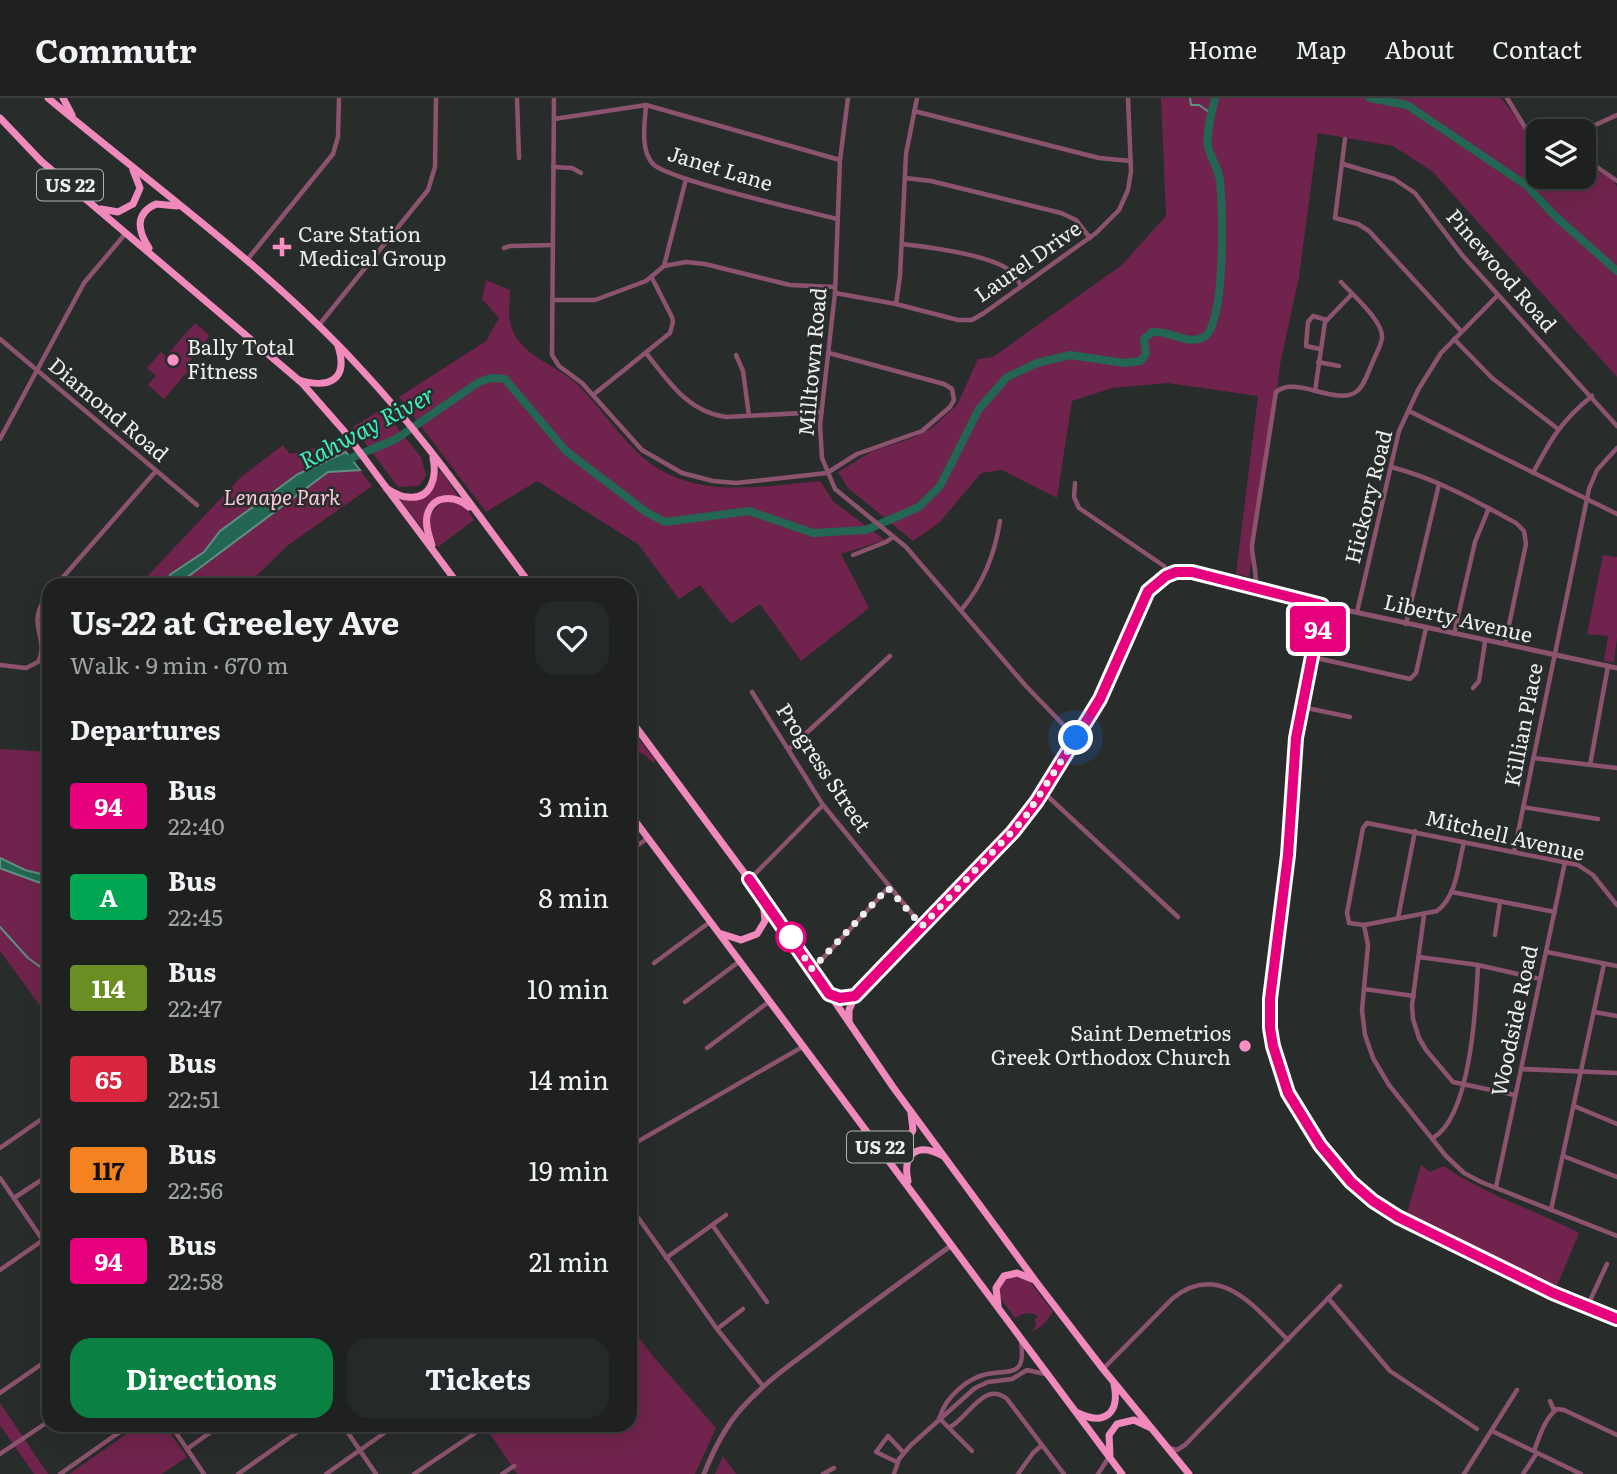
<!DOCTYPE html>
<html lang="en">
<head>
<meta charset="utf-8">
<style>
	body { margin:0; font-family:Literata,serif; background:#262929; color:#f1f3f6; height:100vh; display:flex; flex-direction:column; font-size:26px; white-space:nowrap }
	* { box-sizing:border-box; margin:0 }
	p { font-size:23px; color:#a1a3a5 }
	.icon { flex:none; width:38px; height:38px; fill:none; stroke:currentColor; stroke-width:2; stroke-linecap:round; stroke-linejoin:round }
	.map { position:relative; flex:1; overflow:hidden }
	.drawer { position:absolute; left:42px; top:480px; width:595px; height:854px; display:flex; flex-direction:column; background:#1e2120; border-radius:21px; box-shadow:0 7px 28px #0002,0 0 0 2px #3c3e3e }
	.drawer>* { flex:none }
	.badge { padding:0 14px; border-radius:5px; font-size:24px; line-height:46px }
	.fabs { position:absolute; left:1526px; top:21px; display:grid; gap:14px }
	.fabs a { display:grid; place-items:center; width:70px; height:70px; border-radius:14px; background:#1e2120; box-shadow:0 7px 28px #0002,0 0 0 2px #3c3e3e; font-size:35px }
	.you { position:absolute; width:35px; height:35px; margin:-18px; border:5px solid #fff; border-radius:50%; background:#1a73e8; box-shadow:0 0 0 10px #1a73e833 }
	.map>.badge { position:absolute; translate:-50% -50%; box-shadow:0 0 0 4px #fff }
	h2 { padding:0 28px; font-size:26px; line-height:63px }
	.round { display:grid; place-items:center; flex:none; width:74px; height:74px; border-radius:21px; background:#262929 }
	.headline { display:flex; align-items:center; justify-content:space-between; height:119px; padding:0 28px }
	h1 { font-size:33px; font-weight:700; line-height:52px }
	.action { display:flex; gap:14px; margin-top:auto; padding:14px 28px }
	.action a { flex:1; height:80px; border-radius:21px; background:#0b8043; color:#fff; font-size:28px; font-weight:700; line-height:80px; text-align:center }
	.action a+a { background:#262929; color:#f1f3f6 }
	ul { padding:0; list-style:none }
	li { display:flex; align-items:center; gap:21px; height:91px; padding:0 28px }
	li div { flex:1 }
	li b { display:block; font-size:26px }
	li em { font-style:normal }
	li .badge { min-width:77px; font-weight:700; text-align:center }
	header { display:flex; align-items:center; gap:42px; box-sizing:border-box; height:98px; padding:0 35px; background:#1e2120; border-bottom:2px solid #3c3e3e }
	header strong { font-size:33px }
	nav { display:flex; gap:38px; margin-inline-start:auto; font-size:24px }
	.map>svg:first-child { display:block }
	.green { fill:#70244d }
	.water { fill:#226653; stroke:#5f8f82; stroke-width:2 }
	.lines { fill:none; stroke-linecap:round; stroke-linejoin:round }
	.stream { stroke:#5f8f82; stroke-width:2 }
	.river { stroke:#226653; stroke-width:8 }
	.minor { stroke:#8c536e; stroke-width:4.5 }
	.tertiary { stroke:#8c536e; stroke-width:5 }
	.trunk { stroke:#f08abc; stroke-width:7 }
	.line-casing { stroke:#fff; stroke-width:16 }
	.line { stroke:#e6007e; stroke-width:10 }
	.walk { stroke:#ecefee; stroke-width:7; stroke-dasharray:0 12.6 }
	.poi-dot { fill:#fb8fc3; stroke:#282c2b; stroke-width:2.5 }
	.stop-dot { fill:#fff; stroke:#e6007e; stroke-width:3.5 }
	.labels { text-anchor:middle; stroke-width:5; stroke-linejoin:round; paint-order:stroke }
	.shield { fill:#282c2b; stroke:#b1b4b4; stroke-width:2 }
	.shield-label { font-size:19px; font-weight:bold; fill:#ecefee }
	.street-label { font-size:21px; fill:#ecefee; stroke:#282c2b }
	.poi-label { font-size:21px; fill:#ecefee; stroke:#282c2b; text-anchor:start }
	.park-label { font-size:21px; font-style:italic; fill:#f9c8dd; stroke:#282c2b }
	.water-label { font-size:23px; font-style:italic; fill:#3aefc0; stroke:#282c2b }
</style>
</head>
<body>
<header>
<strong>Commutr</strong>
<nav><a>Home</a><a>Map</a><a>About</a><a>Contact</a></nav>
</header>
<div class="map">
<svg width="1617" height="1376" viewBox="0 0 1617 1376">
	<rect width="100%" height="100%" fill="#282c2b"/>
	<!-- green -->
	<g class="green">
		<polygon points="1161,0 1501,0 1538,47 1538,79 1584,79 1584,67 1612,80 1617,89 1617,279 1432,73 1393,48 1318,35 1299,179 1280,266 1275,316 1249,479 1236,476 1258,298 1168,285 1112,290 1072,303 1057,400 1002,372 981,375 939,425 913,443 848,390 838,374 873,353 910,341 932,330 957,307 978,261 993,259 1122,167 1166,118"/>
		<path d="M486,182l24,10c0,10 -2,22 0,32 7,34 45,41 68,63 20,20 36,44 56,64 51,53 120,38 186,32l14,21 51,38 -44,14 28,54 -68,53 -41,-57 -29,20 -31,-39 -21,14 -41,-55 -101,-63 -51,31 -87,-115 87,-56 13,-23 -17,-19z"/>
		<polygon points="195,225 210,238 188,265 186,271 188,273 164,301 148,287 156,278 147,270 161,254 166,258"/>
		<polygon points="382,311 421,359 426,377 419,388 398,389 353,329"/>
		<polygon points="336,340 372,388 287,448 248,486 140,486 240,380 283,347 290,356 321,349"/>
		<polygon points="440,372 457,396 457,399 443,398 424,422 424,433 400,401 433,391"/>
		<path d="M448,402l18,7 8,13 -36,27c-14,-19 -12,-37 10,-47z"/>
		<polygon points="1603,457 1617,459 1617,539 1614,564 1604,563 1608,538 1587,536"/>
		<polygon points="630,629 655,662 654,665 642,655 630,655"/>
		<polygon points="0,651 49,654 49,920 0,853"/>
		<path d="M1421,1067l9,7 14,-6c41,29 91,44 135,67l-25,60 -148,-77z"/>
		<polygon points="1012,1178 1027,1180 1053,1214 1043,1227 1030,1235 1036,1228 1035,1221 1038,1220 1035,1216 1025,1215 1015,1220 1001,1201 998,1193 1005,1181"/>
		<polygon points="630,1227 652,1257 716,1330 695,1376 517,1376 484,1327 630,1326"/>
		<polygon points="0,1305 48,1376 34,1376 0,1327"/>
		<polygon points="141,1326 164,1327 187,1359 162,1376 69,1376"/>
		<polygon points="723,1358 736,1376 715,1376"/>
	</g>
	<!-- water -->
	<g class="water">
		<polygon points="346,354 360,372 328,374 178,486 163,486 171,476 204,454 220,433 298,376"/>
		<polygon points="0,760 25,772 49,778 49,788 2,771 0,770"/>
	</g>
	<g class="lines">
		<!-- stream -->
		<g class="stream">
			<polyline points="1190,0 1191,7 1199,7 1212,16"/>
			<polyline points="0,829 28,860 49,875"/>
		</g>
		<!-- river -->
		<g class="river">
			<polyline points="1370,0 1407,7 1526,87 1555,118 1617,173"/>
			<path d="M344,363l52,-22 83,-57 12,-4 14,1 61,72 80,61 19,10 84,-11 64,22 53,-3 53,-23 21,-21 39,-77 28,-32 30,-14 33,-8 54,8 17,-2 5,-8 -2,-14 8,-7c18,-2 35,14 52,5 22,-13 19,-130 16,-156 -1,-13 -10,-23 -12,-35 -2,-15 4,-34 7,-48"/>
		</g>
		<!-- minor -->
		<g class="minor">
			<polyline points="517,0 519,60"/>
			<polyline points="554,0 552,257 559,268 582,285 642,352 682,375 713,383 736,385 827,375 857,356 922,333 950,309 954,302 952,291 944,286 829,255"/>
			<polyline points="848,0 840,62 835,195 820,327 822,360 835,391 906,449 1025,587 1076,640"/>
			<polyline points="1507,0 1531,39 1538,46"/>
			<path d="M646,7c-1,18 -6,43 6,58 14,17 156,48 185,56"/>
			<polyline points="914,13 1099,60 1131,63"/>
			<polyline points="554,21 646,7 840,62"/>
			<polyline points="1582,33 1617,17"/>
			<polyline points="1345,41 1335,120 1358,126 1369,133 1461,233"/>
			<polyline points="1584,64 1597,69 1617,83"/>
			<polyline points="1343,66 1394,81 1415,95 1462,157 1617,328"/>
			<polyline points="553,69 572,70 581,75"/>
			<polyline points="905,80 931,83 1061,115 1076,122 1090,140"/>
			<path d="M902,146c27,3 90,11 110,28 4,4 6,9 9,14"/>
			<polyline points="504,150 510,148 553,147"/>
			<polyline points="247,162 333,56 338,39 339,0"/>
			<polyline points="664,168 686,81"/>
			<polyline points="835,195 896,206 958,222 972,222 984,215 1096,135 1119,112 1128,92 1131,73 1128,0"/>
			<polyline points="553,202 595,202 646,183 664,168 686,164 705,166 790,187 835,189"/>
			<polyline points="896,206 900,178 906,56 917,0"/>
			<polyline points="319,227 428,92 435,69 436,0"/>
			<polyline points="0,241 197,407"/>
			<polyline points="1454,241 1492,280 1558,331"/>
			<polyline points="1320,251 1306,248 1308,224 1313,218 1327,222"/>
			<path d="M646,255c23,29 42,59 80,64l96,-5"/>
			<polyline points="736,257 743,273 749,318"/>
			<polyline points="1318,264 1339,268"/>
			<polyline points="1315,293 1325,224 1352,196"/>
			<polyline points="593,297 670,235 673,224 672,219 652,180"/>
			<polyline points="1409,313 1617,416"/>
			<polyline points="0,341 84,185 126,135"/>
			<path d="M1391,369c44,11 85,34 125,56l8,8 2,13 -21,100"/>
			<path d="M1533,375c18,-34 28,-52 59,-77"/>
			<polyline points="1075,385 1074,399 1079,410 1164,468 1170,476"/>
			<polyline points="853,457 886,444 893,439"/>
			<polyline points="57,486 156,373"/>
			<path d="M1255,491c3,-17 -3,-27 -3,-44l24,-153c19,-17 60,14 80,0 9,-6 13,-23 18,-33 3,-7 7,-14 8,-21 2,-16 -30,-44 -41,-56"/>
			<polyline points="1322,507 1296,640 1286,774 1270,901 1270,930 1273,948 1288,995 1320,1047 1351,1084 1373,1103 1398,1119 1553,1195 1617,1221"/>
			<path d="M962,511c21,-25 33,-56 38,-88"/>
			<polyline points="1357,514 1399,333 1418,292 1441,255 1497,198"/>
			<polyline points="1406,526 1439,386"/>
			<polyline points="1454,536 1475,444 1489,410"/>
			<polyline points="1312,559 1410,581 1416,575 1426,530"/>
			<path d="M0,567l26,3 12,-6c13,-24 -15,-38 11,-68"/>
			<polyline points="1473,590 1479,583 1485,544"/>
			<polyline points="752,594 823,707 922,828"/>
			<polyline points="1302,609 1350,619"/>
			<polyline points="789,651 890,558"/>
			<polyline points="1533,660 1617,670"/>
			<polyline points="1590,667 1608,568"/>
			<polyline points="1043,694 1178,819"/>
			<polyline points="1523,709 1598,721"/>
			<path d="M1464,744c-6,23 -7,54 -27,69l-73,14 -15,-2 -2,-10 16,-85 4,-5 211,42 15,10 24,30"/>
			<polyline points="630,753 648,740"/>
			<polyline points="1514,754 1589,391 1597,372 1617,350"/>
			<polyline points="750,781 823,707"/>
			<polyline points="1452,794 1555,814"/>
			<polyline points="1424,817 1412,907 1413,921 1419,940 1426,952 1453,984 1515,997"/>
			<polyline points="1398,820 1415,733"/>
			<polyline points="1364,827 1368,847 1362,912 1365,937 1373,960 1389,987 1446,1058 1464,1075 1481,1084 1617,1138"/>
			<polyline points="1495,837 1500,804"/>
			<polyline points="1547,854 1617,868"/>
			<polyline points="1419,859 1478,867 1540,881"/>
			<polyline points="654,865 710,824"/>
			<polyline points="813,871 888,790"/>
			<polyline points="1364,891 1414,898"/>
			<polyline points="685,904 740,863"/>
			<polyline points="1594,914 1617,918"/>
			<polyline points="707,950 770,903"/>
			<polyline points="1521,971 1617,975"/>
			<polyline points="1574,1008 1617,1026"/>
			<path d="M1433,1040c38,-22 43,-132 45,-173"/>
			<polyline points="630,1048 804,948"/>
			<polyline points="0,1050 49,1016"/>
			<polyline points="1563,1058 1617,1079"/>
			<polyline points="0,1080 49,1151"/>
			<polyline points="1496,1089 1565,764"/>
			<polyline points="14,1100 49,1077"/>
			<polyline points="632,1111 717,1231 763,1288"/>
			<polyline points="1551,1112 1604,866"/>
			<polyline points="713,1128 767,1204"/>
			<polyline points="666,1160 726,1117"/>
			<polyline points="0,1172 49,1138"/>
			<polyline points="1328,1200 1390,1273 1477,1331"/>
			<polyline points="1587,1209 1607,1166"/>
			<polyline points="717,1231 743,1211"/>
			<path d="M1103,1271l70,-71c48,-38 83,11 115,42"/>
			<polyline points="0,1295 49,1261"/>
			<polyline points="1550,1303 1554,1312"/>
			<path d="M940,1319c5,-19 27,-39 47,-43 26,-4 39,2 34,-33"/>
			<polyline points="939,1320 972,1353"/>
			<polyline points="113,1326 119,1335"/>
			<polyline points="170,1326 204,1376"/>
			<polyline points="342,1326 376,1376"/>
			<path d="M950,1329c18,-9 34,-47 57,-28l57,75"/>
			<polyline points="1492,1333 1581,1376"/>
			<polyline points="1169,1350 1177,1352 1185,1347 1340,1188"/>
			<polyline points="187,1351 222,1326"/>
			<path d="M1534,1353c5,-14 11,-33 23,-42l7,1 53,25"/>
			<polyline points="0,1356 49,1323"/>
			<polyline points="897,1364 876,1354 888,1338 903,1354"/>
			<polyline points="60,1376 131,1326"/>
			<polyline points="238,1376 309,1326"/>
			<polyline points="326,1376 397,1326"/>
			<polyline points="414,1376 481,1331"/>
			<polyline points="502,1376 514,1368"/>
			<polyline points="823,1376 834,1370"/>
			<polyline points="894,1376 899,1361 911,1347 975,1290 988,1284 1012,1281 1027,1272 1045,1276"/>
			<polyline points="1018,1376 1033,1355 1042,1347"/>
			<polyline points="1098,1376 1109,1359"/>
			<polyline points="1464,1376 1517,1292"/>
			<polyline points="1523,1376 1537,1355"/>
		</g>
		<!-- tertiary -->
		<g class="tertiary">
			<path d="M855,898l158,-164 30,-40 57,-93 46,-105c13,-17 29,-25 50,-21l126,32 295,63"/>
			<path d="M704,1376c9,-23 20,-46 37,-65 21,-24 47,-43 73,-62 45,-35 92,-69 138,-102"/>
		</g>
		<!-- trunk -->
		<g class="trunk">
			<path d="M48,0c105,88 219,169 312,270 63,67 115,143 170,216"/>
			<polyline points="63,0 72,17"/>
			<polyline points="0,20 41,63 302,285 344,333 458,486"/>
			<polyline points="101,111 118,114 133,106 140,90 133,72"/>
			<path d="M149,150c-11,-17 -15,-34 7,-44l21,2"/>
			<path d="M299,282c30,9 50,0 39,-34"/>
			<path d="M387,391c6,3 13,8 21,8 24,3 29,-21 25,-39"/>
			<path d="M432,447c-3,-9 -7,-19 -5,-29 5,-22 28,-21 42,-9"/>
			<polyline points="630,621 777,819 893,989 1037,1185 1103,1271 1189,1376"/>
			<polyline points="630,716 1122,1376"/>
			<polyline points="722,836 741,842 757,836 765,823 763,802"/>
			<polyline points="829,896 840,900 855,898"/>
			<polyline points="849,924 849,912 855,898"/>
			<polyline points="875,1041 893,1048 906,1044 913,1032 911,1015"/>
			<path d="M908,1083c-6,-28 10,-39 35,-25"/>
			<polyline points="998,1207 996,1190 1004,1178 1017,1175 1032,1181"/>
			<path d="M1078,1315c27,13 42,0 36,-29"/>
			<polyline points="1110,1357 1109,1337 1117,1326 1134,1322 1149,1329"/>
		</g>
	</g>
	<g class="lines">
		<defs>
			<polyline id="line" points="749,781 829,896 840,900 855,898 1013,734 1037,703 1100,601 1148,493 1166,478 1176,474 1192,474 1322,507 1296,640 1288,757 1270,901 1270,930 1273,948 1288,995 1320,1047 1351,1084 1373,1103 1398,1119 1553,1195 1617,1221"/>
		</defs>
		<!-- line casing -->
		<use href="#line" class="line-casing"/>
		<!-- line -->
		<use href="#line" class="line"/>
		<!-- walk -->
		<polyline class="walk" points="791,839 812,871 888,790 922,828 1024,721 1076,640"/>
	</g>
	<!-- markers -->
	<g class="poi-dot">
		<path d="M278.5 138.5h7v7h7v7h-7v7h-7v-7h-7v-7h7z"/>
		<circle cx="173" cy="262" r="7"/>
		<circle cx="1245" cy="948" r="7"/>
	</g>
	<circle class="stop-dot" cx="791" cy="839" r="14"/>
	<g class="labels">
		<!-- shield labels -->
		<g class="shield">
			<rect x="37" y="71.5" width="66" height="31" rx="5"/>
			<rect x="847" y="1033.5" width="66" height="31" rx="5"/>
		</g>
		<g class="shield-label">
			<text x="70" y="94">US 22</text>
			<text x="880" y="1056">US 22</text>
		</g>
		<!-- street labels -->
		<g class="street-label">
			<text transform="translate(720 71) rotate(17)" y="7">Janet Lane</text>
			<text transform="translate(1028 164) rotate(-35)" y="7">Laurel Drive</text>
			<text transform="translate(1501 173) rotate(49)" y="7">Pinewood Road</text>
			<text transform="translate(813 264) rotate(-85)" y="7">Milltown Road</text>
			<text transform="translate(108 312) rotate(40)" y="7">Diamond Road</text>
			<text transform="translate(1369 399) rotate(-76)" y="7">Hickory Road</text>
			<text transform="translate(1458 521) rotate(13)" y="7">Liberty Avenue</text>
			<text transform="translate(1524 627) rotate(-79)" y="7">Killian Place</text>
			<text transform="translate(823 670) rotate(56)" y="7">Progress Street</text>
			<text transform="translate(1505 738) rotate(13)" y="7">Mitchell Avenue</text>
			<text transform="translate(1515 923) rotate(-78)" y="7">Woodside Road</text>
		</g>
		<!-- poi labels -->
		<g class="poi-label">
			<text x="298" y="144">Care Station<tspan x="298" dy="24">Medical Group</tspan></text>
			<text x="187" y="257">Bally Total<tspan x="187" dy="24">Fitness</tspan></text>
			<text x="1231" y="943" text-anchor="end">Saint Demetrios<tspan x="1231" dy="24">Greek Orthodox Church</tspan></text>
		</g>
		<!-- park labels -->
		<g class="park-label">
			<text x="282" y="407">Lenape Park</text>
		</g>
		<!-- water labels -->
		<g class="water-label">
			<text transform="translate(367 330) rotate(-28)" y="8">Rahway River</text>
		</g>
	</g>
</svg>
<div class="fabs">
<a><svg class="icon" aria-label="layers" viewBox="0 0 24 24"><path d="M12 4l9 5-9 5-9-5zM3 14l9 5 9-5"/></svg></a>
</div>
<div class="you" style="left:1076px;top:640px"></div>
<b class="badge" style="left:1318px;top:531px;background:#e6007e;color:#fff">94</b>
<section class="drawer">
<div class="headline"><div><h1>Us-22 at Greeley Ave</h1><p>Walk · 9 min · 670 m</p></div><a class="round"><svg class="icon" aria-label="heart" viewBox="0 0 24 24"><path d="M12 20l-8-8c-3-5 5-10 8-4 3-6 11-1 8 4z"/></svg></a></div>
<h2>Departures</h2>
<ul>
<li><span class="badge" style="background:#e6007e;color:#fff">94</span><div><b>Bus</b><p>22:40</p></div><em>3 min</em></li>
<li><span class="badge" style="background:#00a651;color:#fff">A</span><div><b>Bus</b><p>22:45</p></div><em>8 min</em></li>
<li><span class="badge" style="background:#6b8e23;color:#fff">114</span><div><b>Bus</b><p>22:47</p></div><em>10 min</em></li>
<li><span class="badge" style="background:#d7263d;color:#fff">65</span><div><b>Bus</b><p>22:51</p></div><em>14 min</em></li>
<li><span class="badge" style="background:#f58220;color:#111">117</span><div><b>Bus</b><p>22:56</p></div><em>19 min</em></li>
<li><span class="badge" style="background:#e6007e;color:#fff">94</span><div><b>Bus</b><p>22:58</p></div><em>21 min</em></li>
</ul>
<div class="action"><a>Directions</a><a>Tickets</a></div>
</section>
</div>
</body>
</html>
